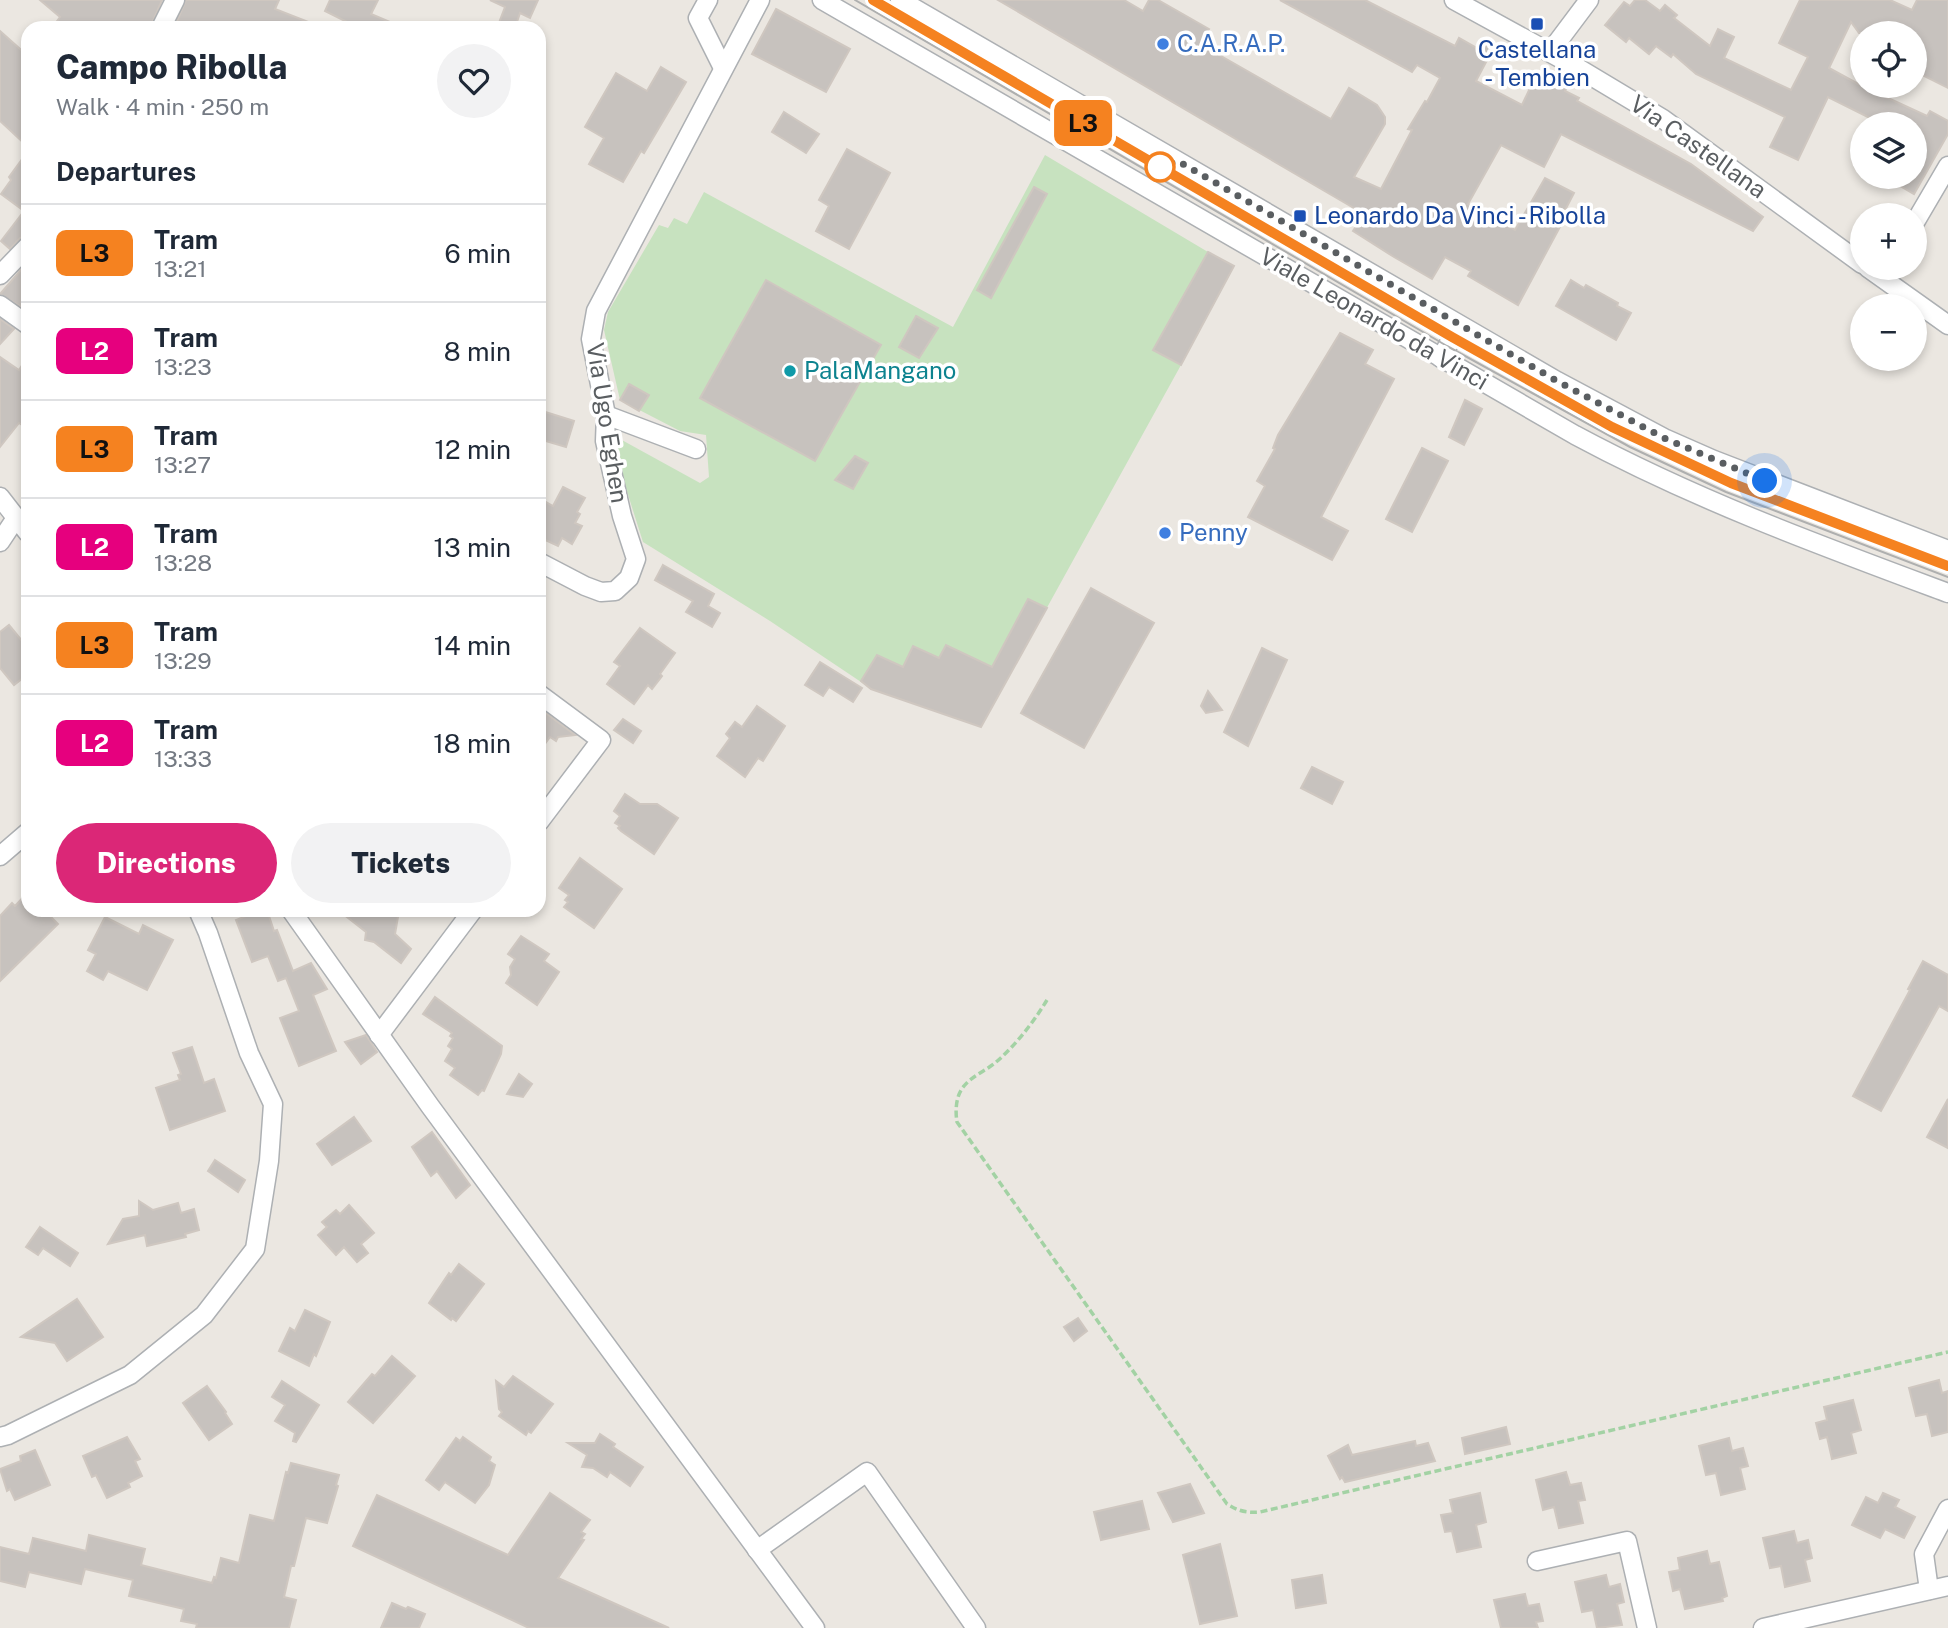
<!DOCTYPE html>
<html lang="en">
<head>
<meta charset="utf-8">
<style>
	body { margin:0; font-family:"Public Sans",sans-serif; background:#f2f2f3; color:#1f2937; height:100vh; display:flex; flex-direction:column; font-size:26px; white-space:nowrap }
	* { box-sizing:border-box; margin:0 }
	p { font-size:23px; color:#747a83 }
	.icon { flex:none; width:38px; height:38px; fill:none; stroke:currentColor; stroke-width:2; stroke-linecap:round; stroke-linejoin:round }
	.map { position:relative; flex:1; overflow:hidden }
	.panel { position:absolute; left:21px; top:21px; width:525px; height:896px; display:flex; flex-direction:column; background:#fff; border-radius:21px; box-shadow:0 4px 10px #0003 }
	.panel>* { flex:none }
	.badge { padding:0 14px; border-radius:10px; font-size:24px; line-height:46px }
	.tools { position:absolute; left:1850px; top:21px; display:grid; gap:14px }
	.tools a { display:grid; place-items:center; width:77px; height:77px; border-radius:50%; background:#fff; box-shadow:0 4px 10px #0003; font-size:35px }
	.you { position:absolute; width:35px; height:35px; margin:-18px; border:5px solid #fff; border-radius:50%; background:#1a73e8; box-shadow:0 0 0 10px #1a73e833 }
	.map>.badge { position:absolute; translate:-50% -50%; box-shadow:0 0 0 4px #fff }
	h2 { padding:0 35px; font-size:26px; line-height:63px }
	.round { display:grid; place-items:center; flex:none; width:74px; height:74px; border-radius:37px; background:#f2f2f3 }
	.overview { display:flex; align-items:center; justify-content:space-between; height:119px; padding:0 35px }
	h1 { font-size:33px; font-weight:800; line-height:52px }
	.button { display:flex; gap:14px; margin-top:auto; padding:14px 35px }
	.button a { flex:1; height:80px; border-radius:42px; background:#db2777; color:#fff; font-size:28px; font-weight:800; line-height:80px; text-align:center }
	.button a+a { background:#f2f2f3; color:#1f2937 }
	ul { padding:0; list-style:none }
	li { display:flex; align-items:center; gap:21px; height:98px; padding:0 35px; border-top:2px solid #e0e1e3 }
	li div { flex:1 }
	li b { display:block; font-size:26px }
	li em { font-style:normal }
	li .badge { min-width:77px; font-weight:700; text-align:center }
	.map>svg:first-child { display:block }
	.green { fill:#c7e2bf }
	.building { fill:#c7c2be; stroke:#cfc7c0; stroke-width:2 }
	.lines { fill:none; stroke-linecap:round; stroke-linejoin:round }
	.minor-casing { stroke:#adb0b3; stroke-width:21 }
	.path { stroke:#a3d2a4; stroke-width:3.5; stroke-dasharray:7 3.5; stroke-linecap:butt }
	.minor { stroke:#fff; stroke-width:18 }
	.tram { stroke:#aeafaf; stroke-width:2 }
	.line-casing { stroke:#fff; stroke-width:16 }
	.line { stroke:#f58220; stroke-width:10 }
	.walk { stroke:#5a5e61; stroke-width:7; stroke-dasharray:0 12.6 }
	.transit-dot { fill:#1a4fb4; stroke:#fff; stroke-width:2.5 }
	.shop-dot { fill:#3f7fe0; stroke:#fff; stroke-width:2.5 }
	.stop-dot { fill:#fff; stroke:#f58220; stroke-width:3.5 }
	.culture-dot { fill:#0f9aa8; stroke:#fff; stroke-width:2.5 }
	.labels { text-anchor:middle; stroke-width:7; stroke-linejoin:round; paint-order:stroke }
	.shop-label { font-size:24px; fill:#366cbe; stroke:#fff; text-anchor:start }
	.transit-label { font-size:24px; fill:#164399; stroke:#fff }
	.street-label { font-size:24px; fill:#5a5e61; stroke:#fff }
	.culture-label { font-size:24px; fill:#0d838f; stroke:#fff; text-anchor:start }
</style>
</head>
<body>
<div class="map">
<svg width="1948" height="1628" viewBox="0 0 1948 1628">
	<rect width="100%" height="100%" fill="#ebe7e1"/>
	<!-- green -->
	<polygon class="green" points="1045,155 1208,252 1153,350 1181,365 981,727 894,695 873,690 770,621 643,542 612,444 620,439 700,483 709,477 706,435 680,431 620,400 604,330 608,312 659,225 668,228 674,218 687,224 704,192 953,327"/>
	<!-- building -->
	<g class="building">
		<polygon points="40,0 162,0 150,28 52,28 60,17"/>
		<polygon points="186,0 279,0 275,9 321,27 174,28"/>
		<polygon points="330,0 378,0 371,14 404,28 359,28 325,11"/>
		<polygon points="490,0 538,0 530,18 520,13 515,28 497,28 505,7"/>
		<polygon points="998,0 1124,0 1143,11 1149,0 1158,0 1209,29 1200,44 1331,119 1349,88 1377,105 1385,117 1385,124 1354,177 1381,189 1412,130 1408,129 1425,101 1427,102 1440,78 1417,65 1412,72 1280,0 1365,0 1455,46 1459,38 1477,48 1480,42 1493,49 1476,81 1522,105 1537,73 1567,87 1565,91 1579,98 1577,101 1691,164 1763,217 1753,231 1561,134 1544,167 1501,145 1468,204 1515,230 1545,178 1574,193 1559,222 1562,223 1518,305 1468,276 1471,271 1445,257 1432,279 1394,257 1353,231 1364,214"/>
		<polygon points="1635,0 1645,0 1660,11 1665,5 1677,15 1674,18 1710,46 1718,29 1734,37 1724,58 1791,90 1808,57 1779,43 1800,0 1890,0 1912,10 1917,0 1948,0 1948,88 1914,71 1914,33 1859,33 1851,22 1829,68 1862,86 1927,116 1930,111 1948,121 1948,134 1914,194 1885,177 1914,177 1914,124 1875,124 1874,120 1828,97 1798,160 1770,147 1785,117 1696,74 1673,54 1671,57 1656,46 1649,54 1629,38 1626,42 1605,25 1624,2 1630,6"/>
		<polygon points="776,9 850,49 826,92 752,54"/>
		<polygon points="0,31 28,56 28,147 0,121"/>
		<polygon points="661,67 686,82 644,153 641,151 623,182 589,164 604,138 585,127 616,73 647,91"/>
		<polygon points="784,112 819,134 806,153 772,132"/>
		<polygon points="847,149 890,173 849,249 816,231 829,206 819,200"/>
		<polygon points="28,151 28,235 20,238 10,249 1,241 24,211 1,194 11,180 9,177"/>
		<polygon points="1034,187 1047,194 991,298 977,290"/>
		<polygon points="1208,252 1234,266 1181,365 1153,350"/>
		<polygon points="28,262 28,311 0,294"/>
		<polygon points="766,280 881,345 815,461 700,398"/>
		<polygon points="1571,280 1584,288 1586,285 1618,303 1617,306 1631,313 1616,340 1556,306"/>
		<polygon points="916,316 938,328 919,358 899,347"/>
		<polygon points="0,319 14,329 0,344"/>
		<polygon points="1340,333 1373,350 1365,364 1394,379 1321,517 1348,531 1332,560 1248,517 1265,486 1257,481 1275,449 1273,448 1278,435"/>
		<polygon points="28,356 28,417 22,425 19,423 0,447 0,357 19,370"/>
		<polygon points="629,384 649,395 639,411 620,400"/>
		<polygon points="1465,400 1482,409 1464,445 1449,437"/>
		<polygon points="539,410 574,421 566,447 539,439"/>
		<polygon points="1422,448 1448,461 1412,532 1386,519"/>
		<polygon points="855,456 868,463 853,489 835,480"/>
		<polygon points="563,487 585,498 577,512 580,514 575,523 582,526 572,544 562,538 558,546 539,537 539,498 553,506"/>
		<polygon points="663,565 714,594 708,606 720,613 712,627 686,612 693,601 655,580"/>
		<polygon points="1091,588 1154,623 1084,748 1021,713"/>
		<polygon points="1028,599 1047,608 981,727 871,689 861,681 877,655 903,667 913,646 939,658 946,645 992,667"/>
		<polygon points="9,625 28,648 28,674 14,685 0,668 0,632"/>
		<polygon points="640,628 675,653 660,674 662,676 652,689 648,685 634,704 607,684 620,666 614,662"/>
		<polygon points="1262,648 1287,660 1248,746 1224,732"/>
		<polygon points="820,662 862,688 853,702 829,687 823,696 805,685"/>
		<polygon points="1208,691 1222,710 1206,713 1201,706"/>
		<polygon points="757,706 785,726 763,761 758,758 745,777 717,756 730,738 726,734 735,722 742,727"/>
		<polygon points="539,708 575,735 558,737 556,741 550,737 539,752"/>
		<polygon points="623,719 641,731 633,743 614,730"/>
		<polygon points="1312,767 1343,782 1332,804 1301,788"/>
		<polygon points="625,794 640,804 657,804 678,818 654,854 621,831 618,828 620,826 615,823 620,816 614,811"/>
		<polygon points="580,858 622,889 594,928 564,907 568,902 565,900 569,895 559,888"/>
		<polygon points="28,892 28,910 44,910 58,924 0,981 0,916 12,903 15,906"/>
		<polygon points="261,910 267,910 274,931 277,930 293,971 311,963 327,989 313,995 336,1051 299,1066 280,1018 299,1011 286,978 278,981 268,956 252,962 236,920"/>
		<polygon points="338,910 389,910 398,917 395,934 411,949 401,963 374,942 365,940 366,932"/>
		<polygon points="105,917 139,934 143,925 173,940 147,990 108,971 103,980 87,971 96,954 88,950"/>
		<polygon points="521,936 549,954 544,961 559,972 537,1005 506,983 511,975 510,967 515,959 508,954"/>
		<polygon points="1923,961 1948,975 1948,1011 1939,1006 1881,1111 1853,1096 1910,990 1908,989"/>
		<polygon points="435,997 502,1046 501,1054 484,1091 482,1090 478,1095 450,1075 455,1068 445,1061 452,1049 448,1046 453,1038 450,1036 452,1033 423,1014"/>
		<polygon points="366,1035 377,1052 361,1064 345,1042"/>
		<polygon points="192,1047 204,1083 214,1079 225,1111 170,1130 156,1088 180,1080 178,1075 181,1074 173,1053"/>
		<polygon points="519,1074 532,1084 523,1097 507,1094"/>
		<polygon points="1948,1099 1948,1148 1927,1137"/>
		<polygon points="354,1117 371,1141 332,1165 317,1144"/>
		<polygon points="432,1132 470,1185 456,1198 437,1171 431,1176 412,1147"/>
		<polygon points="215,1160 245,1180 238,1192 208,1171"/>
		<polygon points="139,1201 153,1210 178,1203 181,1213 194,1209 199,1230 185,1234 186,1237 147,1246 145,1235 108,1244 123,1219 139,1216"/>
		<polygon points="349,1205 374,1233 361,1244 368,1253 357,1262 344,1247 336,1255 318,1235 327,1227 322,1222 336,1210 340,1214"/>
		<polygon points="40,1227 78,1253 70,1266 43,1248 38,1255 26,1247"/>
		<polygon points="459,1264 484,1284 456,1321 452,1318 451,1320 429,1303 449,1273 451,1275"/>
		<polygon points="77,1299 103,1337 67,1361 55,1343 21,1337"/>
		<polygon points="305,1310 330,1322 316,1356 314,1354 309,1366 279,1351 290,1328 295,1331"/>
		<polygon points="1078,1318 1087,1331 1074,1341 1064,1327"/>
		<polygon points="392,1356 415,1376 373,1423 348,1402 372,1374 375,1376"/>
		<polygon points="513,1376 553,1404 531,1433 528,1431 526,1435 499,1416 502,1412 499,1409 496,1381 504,1387"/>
		<polygon points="1939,1380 1942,1393 1948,1391 1948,1432 1932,1436 1927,1414 1916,1416 1909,1388"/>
		<polygon points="282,1381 319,1405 296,1442 293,1441 295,1433 275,1421 285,1405 272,1397"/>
		<polygon points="207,1386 226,1412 225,1413 232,1424 209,1440 183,1403"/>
		<polygon points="1853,1400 1861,1430 1851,1433 1856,1453 1832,1459 1827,1437 1820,1439 1816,1423 1827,1420 1824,1407"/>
		<polygon points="1506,1427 1510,1444 1465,1454 1462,1438"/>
		<polygon points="600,1434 615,1444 613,1447 643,1467 630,1486 610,1472 607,1477 593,1468 582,1467 587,1455 568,1443 595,1443"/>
		<polygon points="127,1437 140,1459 135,1461 142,1476 128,1483 130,1487 107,1498 96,1475 92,1477 83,1456"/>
		<polygon points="463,1437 491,1457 489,1461 495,1465 489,1485 475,1503 445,1482 439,1490 426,1480 456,1438 460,1441"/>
		<polygon points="1729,1438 1732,1451 1743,1448 1748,1466 1740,1468 1745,1489 1721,1495 1716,1473 1706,1475 1699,1446"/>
		<polygon points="1415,1441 1416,1446 1428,1443 1435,1461 1345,1482 1342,1477 1340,1479 1328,1456 1348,1445 1352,1455"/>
		<polygon points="35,1450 50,1485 15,1500 10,1489 7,1491 0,1469 21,1461 20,1456"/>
		<polygon points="291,1463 339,1475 336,1485 338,1486 327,1523 306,1518 294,1566 291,1566 284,1597 296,1600 289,1628 196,1628 197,1624 181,1621 184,1609 129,1596 133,1580 85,1569 81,1584 29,1572 25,1587 0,1581 0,1547 29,1554 33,1538 86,1551 89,1535 145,1549 141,1565 212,1583 214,1577 216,1578 221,1558 239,1563 250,1515 274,1521 286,1472 288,1473"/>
		<polygon points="1566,1472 1570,1485 1581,1483 1585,1500 1578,1501 1583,1523 1559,1528 1554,1507 1543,1510 1536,1480"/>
		<polygon points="1190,1484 1204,1513 1173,1522 1158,1493"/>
		<polygon points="550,1493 590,1520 581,1532 585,1534 581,1539 584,1540 558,1578 669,1628 529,1628 353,1546 377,1495 508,1555"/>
		<polygon points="1480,1493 1486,1522 1476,1525 1481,1547 1457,1552 1452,1531 1445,1532 1441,1515 1453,1513 1450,1500"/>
		<polygon points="1883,1493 1899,1500 1895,1507 1915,1517 1904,1538 1885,1529 1880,1538 1852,1525 1866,1497 1878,1503"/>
		<polygon points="1142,1501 1149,1529 1101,1540 1094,1512"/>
		<polygon points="1794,1531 1797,1543 1808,1540 1812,1558 1805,1560 1810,1581 1785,1587 1781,1566 1770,1568 1763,1538"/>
		<polygon points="1220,1544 1237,1616 1200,1624 1183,1555"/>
		<polygon points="1707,1551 1710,1564 1719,1562 1727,1596 1722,1598 1723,1601 1685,1609 1680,1589 1673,1591 1669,1572 1680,1570 1678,1558"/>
		<polygon points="1322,1575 1326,1603 1296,1608 1292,1580"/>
		<polygon points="1606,1575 1609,1587 1620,1584 1624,1602 1617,1604 1622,1625 1597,1628 1593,1610 1582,1612 1575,1582"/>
		<polygon points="1525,1594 1528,1606 1539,1604 1543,1621 1536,1622 1538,1628 1501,1628 1494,1600"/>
		<polygon points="392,1603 406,1609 408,1607 425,1614 419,1628 381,1628"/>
	</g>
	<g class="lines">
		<defs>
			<g id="minor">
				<polyline points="708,0 698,18 723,68"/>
				<path d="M822,0l753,435c121,65 244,110 373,158"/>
				<polyline points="900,0 1557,381 1664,438 1714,460 1948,550"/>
				<polyline points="1454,0 1578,68 1663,119 1862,264"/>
				<polyline points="161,28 175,0"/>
				<polyline points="1550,52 1589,0"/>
				<polyline points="1914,224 1948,166"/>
				<polyline points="1868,268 1948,325"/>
				<polyline points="0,275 28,246"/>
				<polyline points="0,305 28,325"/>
				<polyline points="1441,358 1459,325"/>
				<polyline points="606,415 696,449"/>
				<polyline points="0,497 28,533"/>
				<polyline points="0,542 16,518"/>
				<polyline points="539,562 585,586 601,592 615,591 629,578 636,559 622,516 605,441 606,415 591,339 596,311 760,0"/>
				<polyline points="539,694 601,740 539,822"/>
				<polyline points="0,856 28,832"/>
				<polyline points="291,910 430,1106 815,1628"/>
				<polyline points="379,1035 473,910"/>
				<polyline points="0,1437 8,1435 130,1375 204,1315 255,1249 269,1161 273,1104 249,1053 208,933 198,910"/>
				<polyline points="757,1550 867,1472 976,1628"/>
				<polyline points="1537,1561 1627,1541 1647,1628"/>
				<polyline points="1929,1590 1924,1554 1948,1509"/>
				<polyline points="1763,1628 1948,1586"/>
			</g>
		</defs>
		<!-- minor casing -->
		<use href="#minor" class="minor-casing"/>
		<!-- path -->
		<path class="path" d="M1047,1000c-14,23 -32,46 -52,63 -10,8 -23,13 -31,23 -8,9 -9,24 -7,36l270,382c11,7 19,9 33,8l688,-160"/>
		<!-- minor -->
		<use href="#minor" class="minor"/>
		<!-- tram -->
		<g class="tram">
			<polyline points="855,0 1447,346 1630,447 1726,492 1948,577"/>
			<polyline points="1755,492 1856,531"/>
		</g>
	</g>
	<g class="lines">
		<defs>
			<polyline id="line" points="873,0 1452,337 1612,427 1731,483 1948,566"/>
		</defs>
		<!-- line casing -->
		<use href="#line" class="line-casing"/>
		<!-- line -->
		<use href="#line" class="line"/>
		<!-- walk -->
		<polyline class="walk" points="1160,167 1178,161 1557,381 1664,438 1765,481"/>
	</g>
	<!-- markers -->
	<g class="transit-dot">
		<rect x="1530" y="17" width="14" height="14" rx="3.5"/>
		<rect x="1293" y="209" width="14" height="14" rx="3.5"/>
	</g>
	<g class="shop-dot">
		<circle cx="1163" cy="44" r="7"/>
		<circle cx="1165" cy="533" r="7"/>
	</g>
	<circle class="stop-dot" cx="1160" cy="167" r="14"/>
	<circle class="culture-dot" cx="790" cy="371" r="7"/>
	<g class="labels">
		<!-- shop labels -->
		<g class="shop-label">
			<text x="1177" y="52">C.A.R.A.P.</text>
			<text x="1179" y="541">Penny</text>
		</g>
		<!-- transit labels -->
		<g class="transit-label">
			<text x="1537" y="58">Castellana<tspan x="1537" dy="28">- Tembien</tspan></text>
			<text x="1314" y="224" text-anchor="start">Leonardo Da Vinci - Ribolla</text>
		</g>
		<!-- street labels -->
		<g class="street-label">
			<text transform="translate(1698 147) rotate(35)" y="8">Via Castellana</text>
			<text transform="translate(1374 319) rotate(30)" y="8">Viale Leonardo da Vinci</text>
			<text transform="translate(607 423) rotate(81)" y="8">Via Ugo Eghen</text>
		</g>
		<!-- culture labels -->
		<g class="culture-label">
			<text x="804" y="379">PalaMangano</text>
		</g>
	</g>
</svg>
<div class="tools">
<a><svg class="icon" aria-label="locate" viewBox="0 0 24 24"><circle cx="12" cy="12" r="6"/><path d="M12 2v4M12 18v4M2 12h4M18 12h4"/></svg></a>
<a><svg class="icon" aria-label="layers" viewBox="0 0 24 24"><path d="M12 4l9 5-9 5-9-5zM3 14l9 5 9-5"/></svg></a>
<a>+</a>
<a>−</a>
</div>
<div class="you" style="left:1765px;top:481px"></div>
<b class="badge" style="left:1083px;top:123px;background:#f58220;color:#111">L3</b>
<section class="panel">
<div class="overview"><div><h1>Campo Ribolla</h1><p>Walk · 4 min · 250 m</p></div><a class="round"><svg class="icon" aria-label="heart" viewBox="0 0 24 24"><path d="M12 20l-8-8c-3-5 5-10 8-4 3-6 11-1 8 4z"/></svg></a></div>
<h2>Departures</h2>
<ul>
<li><span class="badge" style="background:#f58220;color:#111">L3</span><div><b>Tram</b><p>13:21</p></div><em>6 min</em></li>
<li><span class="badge" style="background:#e6007e;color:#fff">L2</span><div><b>Tram</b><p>13:23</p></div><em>8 min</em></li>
<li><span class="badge" style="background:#f58220;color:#111">L3</span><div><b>Tram</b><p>13:27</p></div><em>12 min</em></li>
<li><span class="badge" style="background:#e6007e;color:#fff">L2</span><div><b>Tram</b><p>13:28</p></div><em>13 min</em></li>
<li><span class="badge" style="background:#f58220;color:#111">L3</span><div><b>Tram</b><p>13:29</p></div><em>14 min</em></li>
<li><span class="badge" style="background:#e6007e;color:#fff">L2</span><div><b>Tram</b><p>13:33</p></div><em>18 min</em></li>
</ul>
<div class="button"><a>Directions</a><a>Tickets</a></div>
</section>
</div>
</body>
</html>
